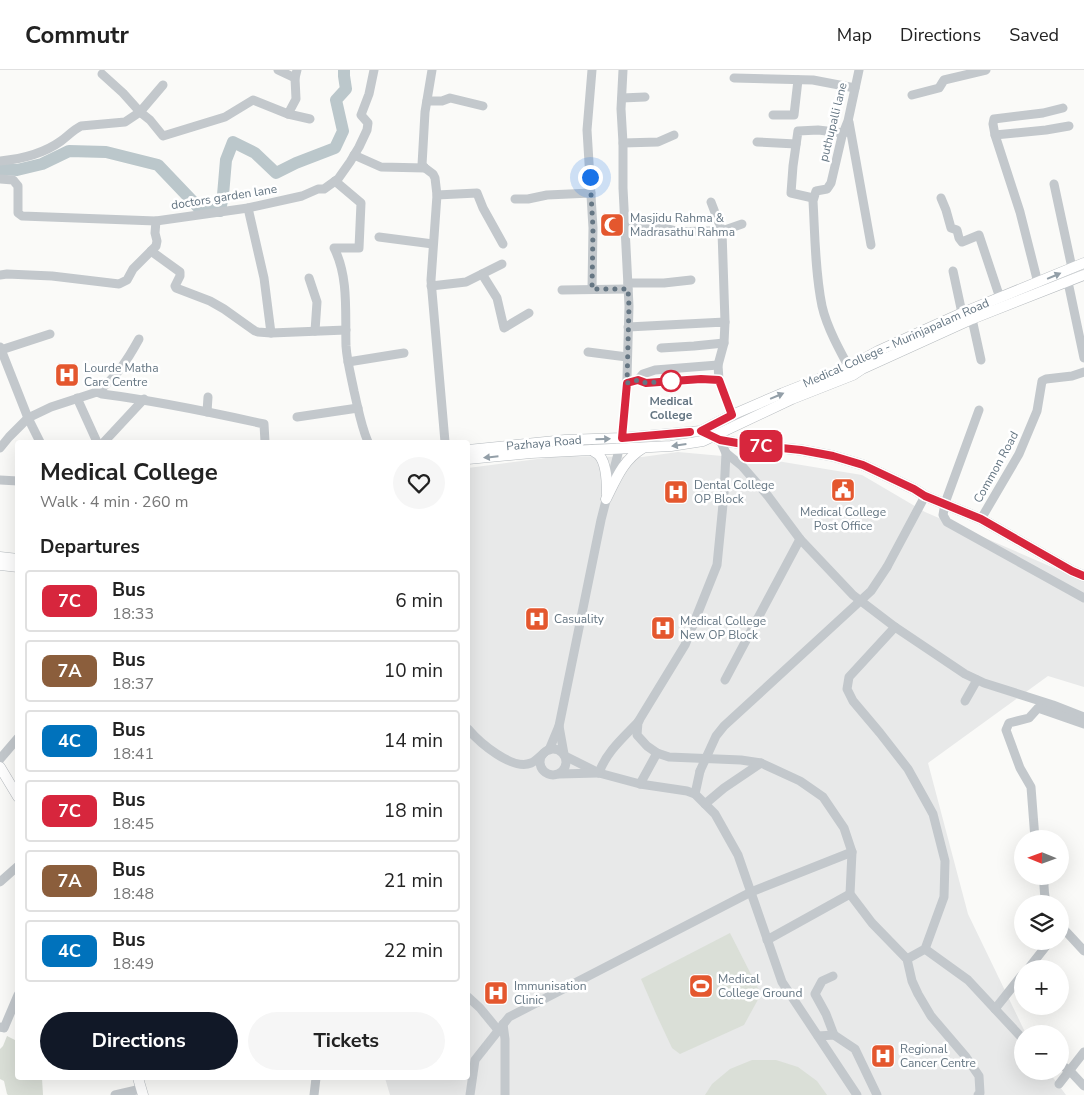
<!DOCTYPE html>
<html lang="en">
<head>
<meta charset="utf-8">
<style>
	body { margin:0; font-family:"Nunito Sans",sans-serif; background:#f6f6f6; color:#222; height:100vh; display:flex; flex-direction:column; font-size:19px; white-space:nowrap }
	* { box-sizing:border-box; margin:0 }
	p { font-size:16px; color:#767676 }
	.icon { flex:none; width:28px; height:28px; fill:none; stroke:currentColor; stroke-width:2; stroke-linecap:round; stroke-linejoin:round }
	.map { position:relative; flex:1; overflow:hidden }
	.drawer { position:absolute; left:15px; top:370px; width:455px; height:640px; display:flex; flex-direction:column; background:#fff; border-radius:5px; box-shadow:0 5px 20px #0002 }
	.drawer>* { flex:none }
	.badge { padding:0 10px; border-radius:8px; font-size:18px; line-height:32px }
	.needle { width:32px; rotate:271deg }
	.buttons { position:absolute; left:1014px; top:760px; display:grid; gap:10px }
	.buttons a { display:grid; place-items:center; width:55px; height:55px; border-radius:50%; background:#fff; box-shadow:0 5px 20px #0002; font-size:25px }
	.you { position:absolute; width:25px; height:25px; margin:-12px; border:4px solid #fff; border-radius:50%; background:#1a73e8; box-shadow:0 0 0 8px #1a73e833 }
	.map>.badge { position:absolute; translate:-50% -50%; box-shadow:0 0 0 2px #fff }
	h2 { padding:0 25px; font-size:19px; line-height:45px }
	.round { display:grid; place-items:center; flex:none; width:52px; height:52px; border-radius:26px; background:#f6f6f6 }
	.overview { display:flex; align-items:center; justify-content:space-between; height:85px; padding:0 25px }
	h1 { font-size:24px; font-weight:700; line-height:38px }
	.action { display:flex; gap:10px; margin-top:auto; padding:10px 25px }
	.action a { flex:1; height:58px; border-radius:30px; background:#111827; color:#fff; font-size:20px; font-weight:700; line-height:58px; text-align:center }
	.action a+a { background:#f6f6f6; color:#222 }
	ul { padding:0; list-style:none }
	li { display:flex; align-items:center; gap:15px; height:62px; margin:0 10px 8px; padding:0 15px; border:2px solid #e0e0e0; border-radius:5px }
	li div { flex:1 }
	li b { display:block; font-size:19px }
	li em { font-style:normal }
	li .badge { min-width:55px; font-weight:700; text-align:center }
	header { display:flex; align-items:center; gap:30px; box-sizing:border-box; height:70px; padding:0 25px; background:#fff; border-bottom:1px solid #e0e0e0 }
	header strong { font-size:24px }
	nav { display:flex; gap:28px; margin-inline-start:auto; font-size:18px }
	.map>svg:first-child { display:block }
	.built { fill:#e8e9e9 }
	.green { fill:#dadfd7 }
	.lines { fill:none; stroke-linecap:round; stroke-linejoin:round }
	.river { stroke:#bbc7cb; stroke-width:12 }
	.major-casing { stroke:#b5babe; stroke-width:11 }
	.minor { stroke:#c3c8cc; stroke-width:9 }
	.major { stroke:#fff; stroke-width:10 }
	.minor-bridge { stroke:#c3c8cc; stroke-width:9 }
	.oneway { fill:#939fa8 }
	.line-casing { stroke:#fff; stroke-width:11 }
	.line { stroke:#d7263d; stroke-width:8 }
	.walk { stroke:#657683; stroke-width:5; stroke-dasharray:0 9 }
	.stop-dot { fill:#fff; stroke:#d7263d; stroke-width:2.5 }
	.labels { text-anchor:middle; stroke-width:5; stroke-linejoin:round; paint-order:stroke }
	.street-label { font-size:12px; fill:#657683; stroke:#fff }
	.poi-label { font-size:12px; fill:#657683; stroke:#fff; text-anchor:start }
	.stop-label { font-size:12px; font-weight:bold; fill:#657683; stroke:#fff }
</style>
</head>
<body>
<header>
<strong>Commutr</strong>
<nav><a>Map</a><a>Directions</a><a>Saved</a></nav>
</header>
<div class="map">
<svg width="1084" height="1025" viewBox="0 0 1084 1025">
	<rect width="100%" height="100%" fill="#fafaf8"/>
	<!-- built -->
	<polygon class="built" points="678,382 777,391 862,405 925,442 1084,511 1084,617 1048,606 928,693 968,844 1026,964 1022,964 1022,1001 1048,1001 1066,1025 390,1025 385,1008 468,1008 468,398 561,386 642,387"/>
	<!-- green -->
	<g class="green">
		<polygon points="730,863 761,924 744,955 680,984 672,978 657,946 641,909"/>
		<polygon points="7,966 17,971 18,1008 42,1008 43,1025 8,1025 7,1024 4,1011 0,1009 0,979 3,976"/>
		<polygon points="752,990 776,990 798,997 817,1011 827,1025 705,1025 712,1014 730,999"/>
	</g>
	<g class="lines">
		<!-- river -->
		<polyline class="river" points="0,99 17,100 42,94 69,81 106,82 158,95 199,138 220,141 223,125 226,90 233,72 255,83 276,103 296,93 335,78 343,61 336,30 346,19 344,6 344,0"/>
		<defs>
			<g id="major">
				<polyline points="710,365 720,370 743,374 801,380 833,386 863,395 914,419 925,426 981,449 1072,501 1084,506"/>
				<polyline points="468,380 565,370 622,368 701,361 732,345 783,323 849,297 878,281 962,243 1084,193"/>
				<path d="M592,380c2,2 5,3 7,5 8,9 8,28 8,39"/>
				<polyline points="468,389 531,383 671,376 703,371 792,329 853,305 862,299 972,249 1084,205"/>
				<path d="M606,429c10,-20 17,-39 37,-51"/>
				<polyline points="0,487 18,489"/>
				<polyline points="0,495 18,497"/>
				<polyline points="0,697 18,727"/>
				<polyline points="138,1008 143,1025"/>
			</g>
		</defs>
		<!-- major casing -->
		<use href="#major" class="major-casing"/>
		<!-- minor -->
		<g class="minor">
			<polyline points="278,0 295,8"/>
			<polyline points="297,0 295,8 296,29 288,44 310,49"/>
			<polyline points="432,0 425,42 422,95 425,98 433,104 435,108 437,125 431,210 445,372"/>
			<polyline points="102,4 123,23 140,42 150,50 163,66 225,47 253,30 288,44"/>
			<polyline points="734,8 813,10 855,18"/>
			<polyline points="912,25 939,18 944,10 986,0"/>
			<polyline points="622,28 645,27"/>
			<polyline points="427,31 442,31 450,28 483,36"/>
			<polyline points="773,45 794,45 798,10"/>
			<polyline points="849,52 871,175"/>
			<polyline points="995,65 1046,60 1069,56"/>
			<polyline points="757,72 796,74"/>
			<polyline points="623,73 658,72 674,65"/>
			<polyline points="354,85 381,97 425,98"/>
			<path d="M0,91c22,-2 43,-7 61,-20 7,-5 12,-11 20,-15l44,-4 15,-10 23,-27"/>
			<polyline points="0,109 13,110 18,116 18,143 22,146 156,151"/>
			<path d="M335,111l26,22 -2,45h-25c15,29 11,66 12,98 1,15 5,30 8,45 4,17 7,35 14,51"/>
			<polyline points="1054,114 1072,198"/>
			<polyline points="437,125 477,123 483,138 503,174"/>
			<polyline points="813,128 791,123 793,96 798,61 818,60 844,63"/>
			<polyline points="941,128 946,140 951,158 957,160 959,168 962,172 979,165 1000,228"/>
			<polyline points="515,129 528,129 547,125 591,123"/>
			<polyline points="711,132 722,161 725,252"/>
			<polyline points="248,138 264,208 271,263"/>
			<polyline points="625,153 655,156 680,162 701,161 722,161 742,154"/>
			<polyline points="379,167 433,174"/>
			<polyline points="151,181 180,202 180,206 175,216 176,218 210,231 224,239 255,261 258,262 271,263 346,260"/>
			<polyline points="953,201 962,243"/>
			<polyline points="482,204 497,228 504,258 529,243"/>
			<polyline points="0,205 7,204 52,206 119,214 127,210 133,199 156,176 157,171 155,163 156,151 248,138 302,126 318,119 324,119 338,109 350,92 359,77 367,60 368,53 361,45 369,24 374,0"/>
			<polyline points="309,208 317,232 315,261"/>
			<polyline points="1068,212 1084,288"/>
			<polyline points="628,213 664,213 691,210"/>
			<polyline points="1038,213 1020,142 995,65 993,54 994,49 1043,43 1063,38"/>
			<polyline points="431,216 466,212 502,194"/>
			<polyline points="592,219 593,158 587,60 592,0"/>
			<polyline points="562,220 628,219"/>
			<polyline points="972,249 981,290"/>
			<polyline points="628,257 725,252 724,273 718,295 719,310 735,351"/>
			<polyline points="0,277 28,348 40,372"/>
			<polyline points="661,278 694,276 724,273"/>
			<polyline points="1,280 50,264"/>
			<polyline points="588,282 627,287"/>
			<polyline points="348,292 404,283"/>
			<path d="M852,303c-11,-20 -25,-45 -30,-67 -7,-34 -7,-71 -9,-105l3,-10 11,-2 4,-6 11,-47 6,-15 11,-51"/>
			<polyline points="638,310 646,313 701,309 719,310"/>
			<polyline points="627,313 638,310 643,304 655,300 718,295"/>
			<path d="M97,322c19,-14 31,-33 42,-53"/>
			<polyline points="77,328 97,372"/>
			<polyline points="979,340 945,433 943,445 947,452 1084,528"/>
			<polyline points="207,342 208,327"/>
			<polyline points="297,347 358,338"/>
			<polyline points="720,370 726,383 724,424 717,495 685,575 638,652 637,665 647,676 657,683 669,687 741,690 761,693 800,711 823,727 844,758 852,782 850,824 872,853 907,889 912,911 918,924 931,946 966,987 979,1006 980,1023 978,1025"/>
			<polyline points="104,372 144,329"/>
			<path d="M0,378l9,-11 19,-19 23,-11 46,-15 5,2c55,7 108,18 162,30l1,18"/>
			<polyline points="726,383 742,396 768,426 800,469 853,525 895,557 965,604 984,613 1053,635 1084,647"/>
			<polyline points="0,410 18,411"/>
			<polyline points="981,449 1019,384 1037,341 1042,311 1046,309 1072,306 1084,302"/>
			<polyline points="887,497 925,426"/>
			<polyline points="895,557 849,607 847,619 853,631 880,663 908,699 933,744 945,791 944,827 925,879 907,889"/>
			<polyline points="725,610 800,469"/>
			<polyline points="965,631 977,610"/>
			<polyline points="559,656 564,684"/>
			<path d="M468,659c11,13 44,42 63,34 5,-2 9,-7 13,-10"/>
			<circle cx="553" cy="692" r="13"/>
			<polyline points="549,680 559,656 601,450 622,368 625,335 627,308 629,236 623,118 623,73 621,39 623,0"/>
			<polyline points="565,686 599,703 640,714 687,721 695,724 715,744 738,785 782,912 857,1025"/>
			<polyline points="0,689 18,668"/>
			<path d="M599,703c7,-21 25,-36 40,-52"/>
			<polyline points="559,704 598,703"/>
			<polyline points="640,714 657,683"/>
			<polyline points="695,724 700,701"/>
			<polyline points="705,734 724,718 761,693"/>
			<polyline points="1035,769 1031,717 1020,698 1006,660 1009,653 1029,648 1038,638 1084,654"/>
			<path d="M1043,806c2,10 0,19 4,28"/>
			<polyline points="0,812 18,796"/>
			<polyline points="1060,855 1084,881"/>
			<polyline points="767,870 850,824"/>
			<polyline points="925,879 968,910 1022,968"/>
			<polyline points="1028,899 1050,871"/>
			<polyline points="833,906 822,911 815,924 826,944 834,965"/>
			<polyline points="468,927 480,938 498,960"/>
			<polyline points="995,939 1022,905"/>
			<polyline points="503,954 505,969 505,1025"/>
			<polyline points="0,957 4,958 18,925"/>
			<polyline points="818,966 834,965 855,979 877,1025"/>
			<polyline points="1060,994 1070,1001 1084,1016"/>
			<polyline points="1059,1014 1084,982"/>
			<polyline points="115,1025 141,1019"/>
			<polyline points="314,1025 316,1008"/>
			<polyline points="470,1025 475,990 509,947 751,822 852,782"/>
		</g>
		<!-- major -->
		<use href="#major" class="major"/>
		<!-- minor-bridge -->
		<polyline class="minor-bridge" points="700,701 716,666 724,656 871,521 887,497"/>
	</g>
	<!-- one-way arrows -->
	<defs><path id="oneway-solid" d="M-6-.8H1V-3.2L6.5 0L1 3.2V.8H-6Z" transform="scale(1.25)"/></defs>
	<g class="oneway">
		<use href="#oneway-solid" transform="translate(1054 206) rotate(-23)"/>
		<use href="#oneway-solid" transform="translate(777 326) rotate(-23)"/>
		<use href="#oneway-solid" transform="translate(603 369) rotate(-2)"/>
		<use href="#oneway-solid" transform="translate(679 375) rotate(172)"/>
		<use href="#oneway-solid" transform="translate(491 387) rotate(174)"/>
	</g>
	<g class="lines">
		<defs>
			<polyline id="line" points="690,362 622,368 627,313 638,310 646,313 701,309 719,310 732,345 701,361 720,370 743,374 801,380 833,386 863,395 914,419 925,426 981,449 1072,501 1084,506"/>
		</defs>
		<!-- line casing -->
		<use href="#line" class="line-casing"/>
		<!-- line -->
		<use href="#line" class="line"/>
		<!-- walk -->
		<polyline class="walk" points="590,107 593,158 592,219 628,219 629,236 627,313 638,310 646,313 671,311"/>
	</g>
	<!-- icons -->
	<defs>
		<symbol id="mosque-square" viewBox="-11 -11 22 22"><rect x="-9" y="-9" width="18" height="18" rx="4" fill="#e4572e" stroke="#fff"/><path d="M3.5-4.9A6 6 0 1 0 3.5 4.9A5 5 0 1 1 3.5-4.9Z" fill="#fff"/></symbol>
		<symbol id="hospital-square" viewBox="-11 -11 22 22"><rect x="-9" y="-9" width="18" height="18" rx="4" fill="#e4572e" stroke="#fff"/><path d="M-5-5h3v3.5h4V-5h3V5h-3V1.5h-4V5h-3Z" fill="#fff"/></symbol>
		<symbol id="civic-square" viewBox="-11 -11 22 22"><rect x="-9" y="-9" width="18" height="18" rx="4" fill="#e4572e" stroke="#fff"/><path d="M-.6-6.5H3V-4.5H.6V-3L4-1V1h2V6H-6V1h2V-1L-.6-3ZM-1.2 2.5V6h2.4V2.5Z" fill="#fff"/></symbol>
		<symbol id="stadium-square" viewBox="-11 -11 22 22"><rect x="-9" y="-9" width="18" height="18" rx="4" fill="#e4572e" stroke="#fff"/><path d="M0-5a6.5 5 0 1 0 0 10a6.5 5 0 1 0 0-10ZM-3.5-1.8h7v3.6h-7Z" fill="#fff"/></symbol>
	</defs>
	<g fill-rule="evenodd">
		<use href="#mosque-square" x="598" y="141" width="28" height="28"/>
		<use href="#hospital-square" x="53" y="291" width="28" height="28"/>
		<use href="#civic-square" x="829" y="406" width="28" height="28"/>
		<use href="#hospital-square" x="662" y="408" width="28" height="28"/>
		<use href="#hospital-square" x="523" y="535" width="28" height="28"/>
		<use href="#hospital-square" x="649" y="544" width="28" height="28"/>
		<use href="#stadium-square" x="687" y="902" width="28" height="28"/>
		<use href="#hospital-square" x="482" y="909" width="28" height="28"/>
		<use href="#hospital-square" x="869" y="972" width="28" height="28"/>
	</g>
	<!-- markers -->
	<circle class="stop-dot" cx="671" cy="311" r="10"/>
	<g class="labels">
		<!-- street labels -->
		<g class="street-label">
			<text transform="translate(833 52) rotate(-76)" y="4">puthupalli lane</text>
			<text transform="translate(224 127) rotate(-9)" y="4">doctors garden lane</text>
			<text transform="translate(896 273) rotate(-24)" y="4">Medical College - Murinjapalam Road</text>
			<text transform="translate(544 373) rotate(-5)" y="4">Pazhaya Road</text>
			<text transform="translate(996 397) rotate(-61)" y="4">Common Road</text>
		</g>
		<!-- poi labels -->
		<g class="poi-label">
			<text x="630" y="152">Masjidu Rahma &amp;<tspan x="630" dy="14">Madrasathu Rahma</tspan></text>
			<text x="84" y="302">Lourde Matha<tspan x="84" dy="14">Care Centre</tspan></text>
			<text x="694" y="419">Dental College<tspan x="694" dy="14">OP Block</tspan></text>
			<text x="843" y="446" text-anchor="middle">Medical College<tspan x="843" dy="14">Post Office</tspan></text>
			<text x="554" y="553">Casuality</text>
			<text x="680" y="555">Medical College<tspan x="680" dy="14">New OP Block</tspan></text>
			<text x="718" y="913">Medical<tspan x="718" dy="14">College Ground</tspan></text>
			<text x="514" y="920">Immunisation<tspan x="514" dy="14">Clinic</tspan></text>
			<text x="900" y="983">Regional<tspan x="900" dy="14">Cancer Centre</tspan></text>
		</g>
		<!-- stop labels -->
		<g class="stop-label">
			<text x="671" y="335">Medical<tspan x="671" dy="14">College</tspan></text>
		</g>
	</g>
</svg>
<div class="buttons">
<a><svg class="needle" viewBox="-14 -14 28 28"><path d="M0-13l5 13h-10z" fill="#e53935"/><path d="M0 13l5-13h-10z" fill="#767676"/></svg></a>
<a><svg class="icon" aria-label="layers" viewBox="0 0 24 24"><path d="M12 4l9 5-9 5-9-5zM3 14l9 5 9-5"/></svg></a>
<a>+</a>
<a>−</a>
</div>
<div class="you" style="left:590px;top:107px"></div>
<b class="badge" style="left:761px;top:376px;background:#d7263d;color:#fff">7C</b>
<section class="drawer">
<div class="overview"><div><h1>Medical College</h1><p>Walk · 4 min · 260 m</p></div><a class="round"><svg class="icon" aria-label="heart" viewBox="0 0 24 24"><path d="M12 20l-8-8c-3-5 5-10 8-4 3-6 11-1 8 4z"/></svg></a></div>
<h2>Departures</h2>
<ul>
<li><span class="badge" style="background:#d7263d;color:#fff">7C</span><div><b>Bus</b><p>18:33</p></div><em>6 min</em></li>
<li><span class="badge" style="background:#8b5e3c;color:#fff">7A</span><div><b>Bus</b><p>18:37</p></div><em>10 min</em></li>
<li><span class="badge" style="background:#0072bc;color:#fff">4C</span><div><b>Bus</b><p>18:41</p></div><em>14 min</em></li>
<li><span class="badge" style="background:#d7263d;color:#fff">7C</span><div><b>Bus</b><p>18:45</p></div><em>18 min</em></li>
<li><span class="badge" style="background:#8b5e3c;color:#fff">7A</span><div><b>Bus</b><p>18:48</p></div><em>21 min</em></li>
<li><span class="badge" style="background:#0072bc;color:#fff">4C</span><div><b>Bus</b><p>18:49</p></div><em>22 min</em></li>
</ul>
<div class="action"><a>Directions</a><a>Tickets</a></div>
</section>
</div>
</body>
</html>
